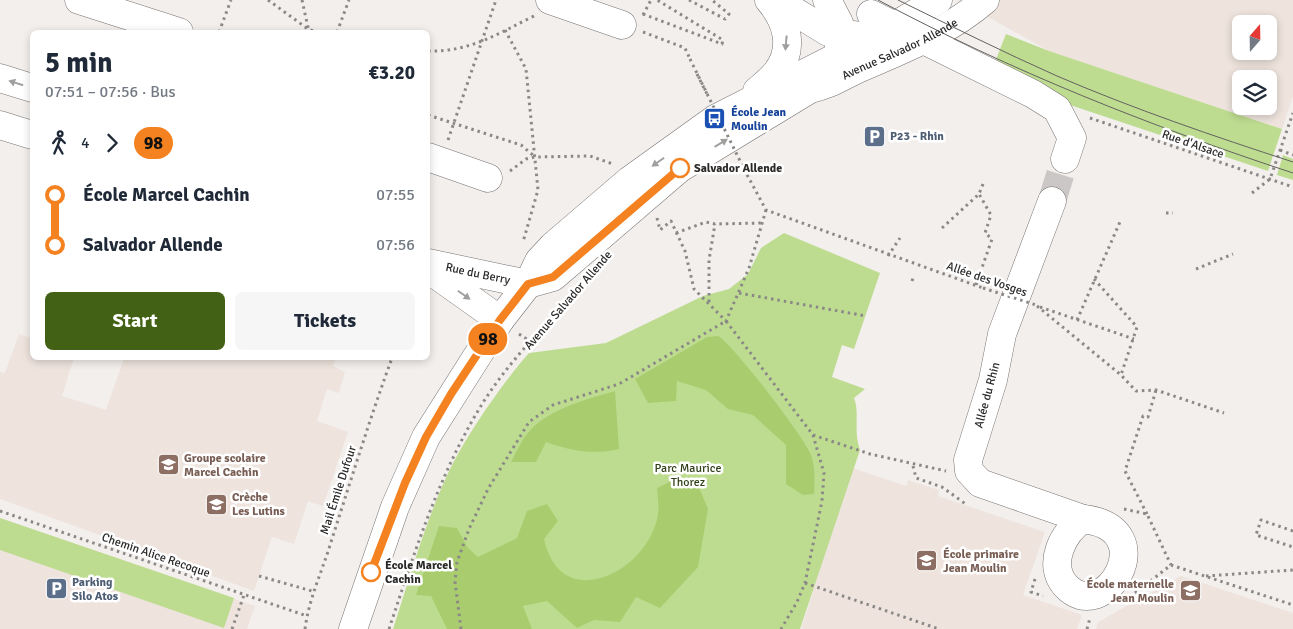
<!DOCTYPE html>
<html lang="en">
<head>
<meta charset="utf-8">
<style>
	body { margin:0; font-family:Signika,sans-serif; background:#f6f6f7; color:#1f2937; height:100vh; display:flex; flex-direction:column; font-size:19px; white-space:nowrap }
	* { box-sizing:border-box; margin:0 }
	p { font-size:16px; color:#747a83 }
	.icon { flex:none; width:28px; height:28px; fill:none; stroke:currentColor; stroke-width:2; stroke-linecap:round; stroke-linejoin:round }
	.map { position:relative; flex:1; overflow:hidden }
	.drawer { position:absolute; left:30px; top:30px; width:400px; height:330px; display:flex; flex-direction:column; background:#fff; border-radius:8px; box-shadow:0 2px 8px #0003 }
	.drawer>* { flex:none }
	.badge { padding:0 10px; border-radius:16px; font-size:18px; line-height:32px }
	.needle { width:32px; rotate:20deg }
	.fabs { position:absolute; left:1232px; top:15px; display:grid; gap:10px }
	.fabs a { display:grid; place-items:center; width:45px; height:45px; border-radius:8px; background:#fff; box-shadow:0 2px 8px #0003; font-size:25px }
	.map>.badge { position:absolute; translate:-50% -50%; box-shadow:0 0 0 2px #fff }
	.legs { display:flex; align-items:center; gap:8px; height:55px; padding:0 15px; font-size:16px }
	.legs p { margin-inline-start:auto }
	.headline { display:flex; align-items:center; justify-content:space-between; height:85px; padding:0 15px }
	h1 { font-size:28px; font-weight:700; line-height:38px }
	.primary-button { display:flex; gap:10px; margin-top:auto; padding:10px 15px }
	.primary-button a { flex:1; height:58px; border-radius:8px; background:#426114; color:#fff; font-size:20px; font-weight:700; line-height:58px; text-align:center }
	.primary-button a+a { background:#f6f6f7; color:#1f2937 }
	ul { padding:0 15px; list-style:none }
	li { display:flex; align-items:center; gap:18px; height:50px; font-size:19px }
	li i { display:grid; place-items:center; width:8px; height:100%; margin:0 6px; background:currentColor }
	li i::after { content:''; width:12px; height:12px; margin:-6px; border:4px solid; border-radius:50%; background:#fff }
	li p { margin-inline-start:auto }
	li:first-child i { background:linear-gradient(#0000 50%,currentColor 0) }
	li:last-child i { background:linear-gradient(currentColor 50%,#0000 0) }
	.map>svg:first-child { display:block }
	.built { fill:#eee3dd; fill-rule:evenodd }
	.green { fill:#bedc90 }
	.forest { fill:#a9cc6e }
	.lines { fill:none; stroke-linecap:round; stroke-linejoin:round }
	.minor-tunnel { stroke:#cbc7c6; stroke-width:28; stroke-dasharray:28 14; stroke-linecap:butt }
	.minor-casing { stroke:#777372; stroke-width:29 }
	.path { stroke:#8b8987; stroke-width:3; stroke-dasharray:2.5 4; stroke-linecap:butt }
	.minor { stroke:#fff; stroke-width:28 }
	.tram { stroke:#636160; stroke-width:1 }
	.path-bridge { stroke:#8b8987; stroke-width:3; stroke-dasharray:2.5 4; stroke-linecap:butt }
	.oneway { fill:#9f9f9e }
	.line-1-casing { stroke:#fff; stroke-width:11 }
	.line-1 { stroke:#f58220; stroke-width:8 }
	.stop-1-dot { fill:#fff; stroke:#f58220; stroke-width:2.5 }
	.labels { text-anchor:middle; stroke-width:5; stroke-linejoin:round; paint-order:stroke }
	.street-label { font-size:12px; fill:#2a2928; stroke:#fff }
	.transit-label { font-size:12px; font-weight:bold; fill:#164399; stroke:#fff; text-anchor:start }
	.service-label { font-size:12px; font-weight:bold; fill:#4e5e75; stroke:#fff; text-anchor:start }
	.stop-label { font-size:12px; font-weight:bold; fill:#2a2928; stroke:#fff; text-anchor:start }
	.education-label { font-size:12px; font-weight:bold; fill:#785e54; stroke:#fff; text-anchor:start }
	.park-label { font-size:12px; fill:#313f18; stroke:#fff }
</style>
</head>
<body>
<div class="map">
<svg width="1293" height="629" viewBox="0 0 1293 629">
	<rect width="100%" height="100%" fill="#f3efed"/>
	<!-- built -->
	<g class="built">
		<path d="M958,0h335v96l-11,33 -233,-78zM1241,24h28v27h-28zM1241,79h28v27h-28z"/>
		<polygon points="19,334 32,339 32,358 74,358 62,396 106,410 124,358 336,358 333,366 345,372 339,393 327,389 317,421 348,432 323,506 308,501 294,544 272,537 254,591 0,499 0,372 5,373"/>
		<polygon points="850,467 906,486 908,480 939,490 938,496 1045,532 1023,595 1082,615 1077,629 801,629 813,592 809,591"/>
		<polygon points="0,518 255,606 247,629 0,629"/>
		<polygon points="1181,576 1293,613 1293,629 1096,629 1098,622"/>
	</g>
	<!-- green -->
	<g class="green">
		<polygon points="1006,34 1049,51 1282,129 1268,171 1067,104 993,67"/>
		<polygon points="1283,155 1293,159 1293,180 1277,175"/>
		<path d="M784,233l96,40 -26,76 -12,-4 -10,32 33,12 -11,9c6,14 -1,33 6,52l-60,179h-407c18,-55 34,-114 60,-166 18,-34 51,-82 76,-110l77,-10 97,-47 26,-7 19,-15 13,-26z"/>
		<polygon points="0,518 234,598 224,628 0,550"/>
	</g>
	<!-- forest -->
	<g class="forest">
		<path d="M718,336c14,7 87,102 93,119 4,11 4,28 3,39l-11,1 -17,-11v-39l-33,-30 -25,-6 -22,-19 -29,-9 -1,20 -28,2 -13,-24 72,-42z"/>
		<path d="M615,391l4,58c-26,6 -48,2 -73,-7l-10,20h-25c4,-8 8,-16 13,-24 19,-28 60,-38 91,-47z"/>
		<path d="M695,478l13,31 -10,58 -38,41 -24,-11 -16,25 -26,-2 -17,8 -30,-27 -24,5 9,23h-85l-16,-33 -15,-1 23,-69 18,2 11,20 10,9 39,-19 10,-27 20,-7 11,17 -14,18c16,73 96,37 112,-16 4,-11 2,-24 1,-35l19,-9z"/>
	</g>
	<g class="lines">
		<!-- minor-tunnel -->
		<polyline class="minor-tunnel" points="1052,201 1065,159"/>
		<defs>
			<g id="minor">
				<polyline points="79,0 179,32"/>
				<polyline points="550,0 622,25"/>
				<polyline points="776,0 828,32 876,38"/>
				<polyline points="827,0 839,23 839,47"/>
				<polyline points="871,14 1033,94 1057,109 1072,138 1065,159"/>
				<polyline points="0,78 32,88"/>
				<path d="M757,91c7,-6 15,-12 20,-19 18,-24 10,-51 -8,-72"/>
				<polyline points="0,125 32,135"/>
				<polyline points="428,157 488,178"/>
				<polyline points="1052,201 1002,334 993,380 968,460 969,471 980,483 1083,519"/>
				<path id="s1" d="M428,263l100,21 25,-7 127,-109 130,-79c22,-5 30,-12 50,-21 44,-19 88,-36 125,-68"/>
				<polyline points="428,269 500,320"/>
				<path d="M1083,519c82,9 21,110 -18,66 -18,-21 -2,-53 18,-66z"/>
				<polyline points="353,629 395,507 426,437 500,320 528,284 539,261 553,246 630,180 715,119 874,38 938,0"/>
			</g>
		</defs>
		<!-- minor casing -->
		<use href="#minor" class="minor-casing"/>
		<!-- path -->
		<g class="path">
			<polyline points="268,0 308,29 317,32"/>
			<polyline points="302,0 309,32"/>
			<polyline points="689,0 725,19 729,14 712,0"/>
			<polyline points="643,14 722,44 723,40 657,0"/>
			<polyline points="643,15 651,0"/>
			<polyline points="505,30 526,69 538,190 523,242"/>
			<polyline points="219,32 231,0"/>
			<polyline points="337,32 349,0"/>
			<polyline points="643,32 685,48 690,59"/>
			<path d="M428,51c42,1 69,-17 106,-35"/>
			<polyline points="697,74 708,96"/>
			<polyline points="428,115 521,145 534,156"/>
			<polyline points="1090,118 1293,187"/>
			<polyline points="448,140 496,0"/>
			<polyline points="1280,150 1293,155"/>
			<polyline points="744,169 766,210 983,288"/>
			<polyline points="510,171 526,159 535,157 590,156 613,164"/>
			<polyline points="1252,193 1270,179 1293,113"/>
			<polyline points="1166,213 1173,213"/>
			<polyline points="657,218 660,230 671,221 685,251 694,289 726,321 749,268 766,210"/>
			<polyline points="942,228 979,194 983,184"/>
			<polyline points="676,233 706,222 715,224 763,223"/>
			<polyline points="888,256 900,238"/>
			<polyline points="1196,269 1233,254"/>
			<polyline points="1094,279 1137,327 1121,375"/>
			<polyline points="912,281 914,275"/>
			<polyline points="976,285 992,239 985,233 991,215 979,194"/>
			<polyline points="739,293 866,316"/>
			<polyline points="709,302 709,260 715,224"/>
			<polyline points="1037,306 1121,375 1136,391 1156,390 1224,413"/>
			<polyline points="1040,307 1134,339"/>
			<polyline points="1077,320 1120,222"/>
			<polyline points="519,334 531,342"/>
			<polyline points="813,435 870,454 946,471"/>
			<polyline points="913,466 916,478 942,487 967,505"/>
			<polyline points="1124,509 1147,514 1171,565"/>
			<polyline points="0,511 307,616"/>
			<polyline points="1147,514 1125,471 1143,416 1148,417 1156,390"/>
			<polyline points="1293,531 1261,520 1256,535 1293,547"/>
			<polyline points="259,576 312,591"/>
			<polyline points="1206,576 1293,570"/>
			<polyline points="1035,579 1031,592 1043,596"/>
			<polyline points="805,583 939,629"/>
			<polyline points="1135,593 1171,565 1293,605"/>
			<polyline points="232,629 244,595"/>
			<path d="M305,629c4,-31 17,-57 26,-87 20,-62 39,-124 61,-184"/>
			<path d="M389,629c26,-78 51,-158 95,-228 24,-38 57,-70 84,-104"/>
			<polyline points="461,629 455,582 457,562 469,529 488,489 529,422 553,405 619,384 726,321 813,435 824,473 822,501 805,583 797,602 781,629"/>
			<polyline points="1087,629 1090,618"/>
		</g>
		<!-- minor -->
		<use href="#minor" class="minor"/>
		<!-- tram -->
		<g class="tram">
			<path d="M878,0c133,71 272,126 415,173"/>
			<path d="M898,0c53,26 105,52 159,76 77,33 156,60 236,86"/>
		</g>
		<!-- path-bridge -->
		<g class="path-bridge">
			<polyline points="690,59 744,169"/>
			<polyline points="983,288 1036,305"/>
		</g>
	</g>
	<!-- one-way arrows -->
	<defs><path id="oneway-solid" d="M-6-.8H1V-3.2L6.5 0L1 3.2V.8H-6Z" transform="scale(1.25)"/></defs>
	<g class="oneway">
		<use href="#oneway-solid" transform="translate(786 43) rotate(95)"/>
		<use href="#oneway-solid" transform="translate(16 83) rotate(-162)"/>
		<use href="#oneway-solid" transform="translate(721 143) rotate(-31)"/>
		<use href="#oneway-solid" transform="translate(658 162) rotate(145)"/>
		<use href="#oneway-solid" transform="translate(464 295) rotate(35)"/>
	</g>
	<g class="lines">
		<defs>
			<polyline id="line-1" points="371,572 405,483 426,437 451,394 500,320 528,284 553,277 680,168"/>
		</defs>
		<!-- line-1 casing -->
		<use href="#line-1" class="line-1-casing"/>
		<!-- line-1 -->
		<use href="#line-1" class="line-1"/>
	</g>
	<!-- icons -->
	<defs>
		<symbol id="bus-square" viewBox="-11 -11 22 22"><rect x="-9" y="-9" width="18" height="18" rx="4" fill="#1a4fb4" stroke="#fff"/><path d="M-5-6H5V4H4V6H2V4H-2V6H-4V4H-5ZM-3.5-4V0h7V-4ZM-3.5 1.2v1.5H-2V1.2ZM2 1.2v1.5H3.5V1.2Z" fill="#fff"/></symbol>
		<symbol id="parking-square" viewBox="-11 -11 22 22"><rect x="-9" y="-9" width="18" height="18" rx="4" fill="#5c6f8a" stroke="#fff"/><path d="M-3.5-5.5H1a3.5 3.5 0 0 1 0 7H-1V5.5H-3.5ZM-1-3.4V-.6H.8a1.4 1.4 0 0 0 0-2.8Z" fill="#fff"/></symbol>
		<symbol id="school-square" viewBox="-11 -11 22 22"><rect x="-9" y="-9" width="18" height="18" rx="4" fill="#8d6e63" stroke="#fff"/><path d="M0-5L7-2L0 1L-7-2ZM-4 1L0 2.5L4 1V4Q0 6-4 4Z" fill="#fff"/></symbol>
	</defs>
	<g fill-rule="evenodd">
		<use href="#bus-square" x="702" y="106" width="25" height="25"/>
		<use href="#parking-square" x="862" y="124" width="25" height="25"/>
		<use href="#school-square" x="156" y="452" width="25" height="25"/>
		<use href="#school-square" x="204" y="492" width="25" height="25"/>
		<use href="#school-square" x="914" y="548" width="25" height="25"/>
		<use href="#parking-square" x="44" y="576" width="25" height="25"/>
		<use href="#school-square" x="1178" y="578" width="25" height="25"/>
	</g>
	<!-- markers -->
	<g class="stop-1-dot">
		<circle cx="680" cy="168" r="9"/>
		<circle cx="371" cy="572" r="9"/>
	</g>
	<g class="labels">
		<!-- street labels -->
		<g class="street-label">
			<text dy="4" stroke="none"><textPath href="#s1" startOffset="546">Avenue Salvador Allende</textPath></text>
			<text transform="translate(1193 144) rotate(19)" y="4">Rue d'Alsace</text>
			<text dy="4" stroke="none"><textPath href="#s1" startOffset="51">Rue du Berry</textPath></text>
			<text transform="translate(987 279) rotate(19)" y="4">Allée des Vosges</text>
			<text transform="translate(568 300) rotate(-49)" y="4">Avenue Salvador Allende</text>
			<text transform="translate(987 395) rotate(-75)" y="4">Allée du Rhin</text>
			<text transform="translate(338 490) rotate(-72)" y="4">Mail Émile Dufour</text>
			<text transform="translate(156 555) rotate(19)" y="4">Chemin Alice Recoque</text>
		</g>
		<!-- transit labels -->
		<g class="transit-label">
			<text x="731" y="116">École Jean<tspan x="731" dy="14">Moulin</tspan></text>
		</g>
		<!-- service labels -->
		<g class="service-label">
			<text x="890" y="140">P23 - Rhin</text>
			<text x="72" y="586">Parking<tspan x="72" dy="14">Silo Atos</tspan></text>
		</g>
		<!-- stop labels -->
		<g class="stop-label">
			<text x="694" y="172">Salvador Allende</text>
			<text x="385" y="569">École Marcel<tspan x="385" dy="14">Cachin</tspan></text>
		</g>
		<!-- education labels -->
		<g class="education-label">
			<text x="184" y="462">Groupe scolaire<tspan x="184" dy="14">Marcel Cachin</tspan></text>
			<text x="232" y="501">Crèche<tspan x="232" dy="14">Les Lutins</tspan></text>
			<text x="943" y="558">École primaire<tspan x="943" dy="14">Jean Moulin</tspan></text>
			<text x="1174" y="588" text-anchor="end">École maternelle<tspan x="1174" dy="14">Jean Moulin</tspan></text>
		</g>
		<!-- park labels -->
		<g class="park-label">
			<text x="688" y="472">Parc Maurice<tspan x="688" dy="14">Thorez</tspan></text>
		</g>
	</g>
</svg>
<div class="fabs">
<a><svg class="needle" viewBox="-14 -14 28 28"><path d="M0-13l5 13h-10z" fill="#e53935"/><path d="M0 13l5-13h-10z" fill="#747a83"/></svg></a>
<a><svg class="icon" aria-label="layers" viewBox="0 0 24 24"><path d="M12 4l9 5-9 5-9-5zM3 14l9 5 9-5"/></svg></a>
</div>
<b class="badge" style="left:488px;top:339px;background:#f58220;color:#111">98</b>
<section class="drawer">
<div class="headline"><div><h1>5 min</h1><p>07:51 – 07:56 · Bus</p></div><b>€3.20</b></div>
<div class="legs"><svg class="icon" aria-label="walk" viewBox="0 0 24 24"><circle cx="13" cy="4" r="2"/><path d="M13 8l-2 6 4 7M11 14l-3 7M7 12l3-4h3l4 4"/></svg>4<svg class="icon" aria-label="forward" viewBox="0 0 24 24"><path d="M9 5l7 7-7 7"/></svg><b class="badge" style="background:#f58220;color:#111">98</b></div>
<ul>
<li><i style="color:#f58220"></i><b>École Marcel Cachin</b><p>07:55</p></li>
<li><i style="color:#f58220"></i><b>Salvador Allende</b><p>07:56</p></li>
</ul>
<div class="primary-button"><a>Start</a><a>Tickets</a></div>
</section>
</div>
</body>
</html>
